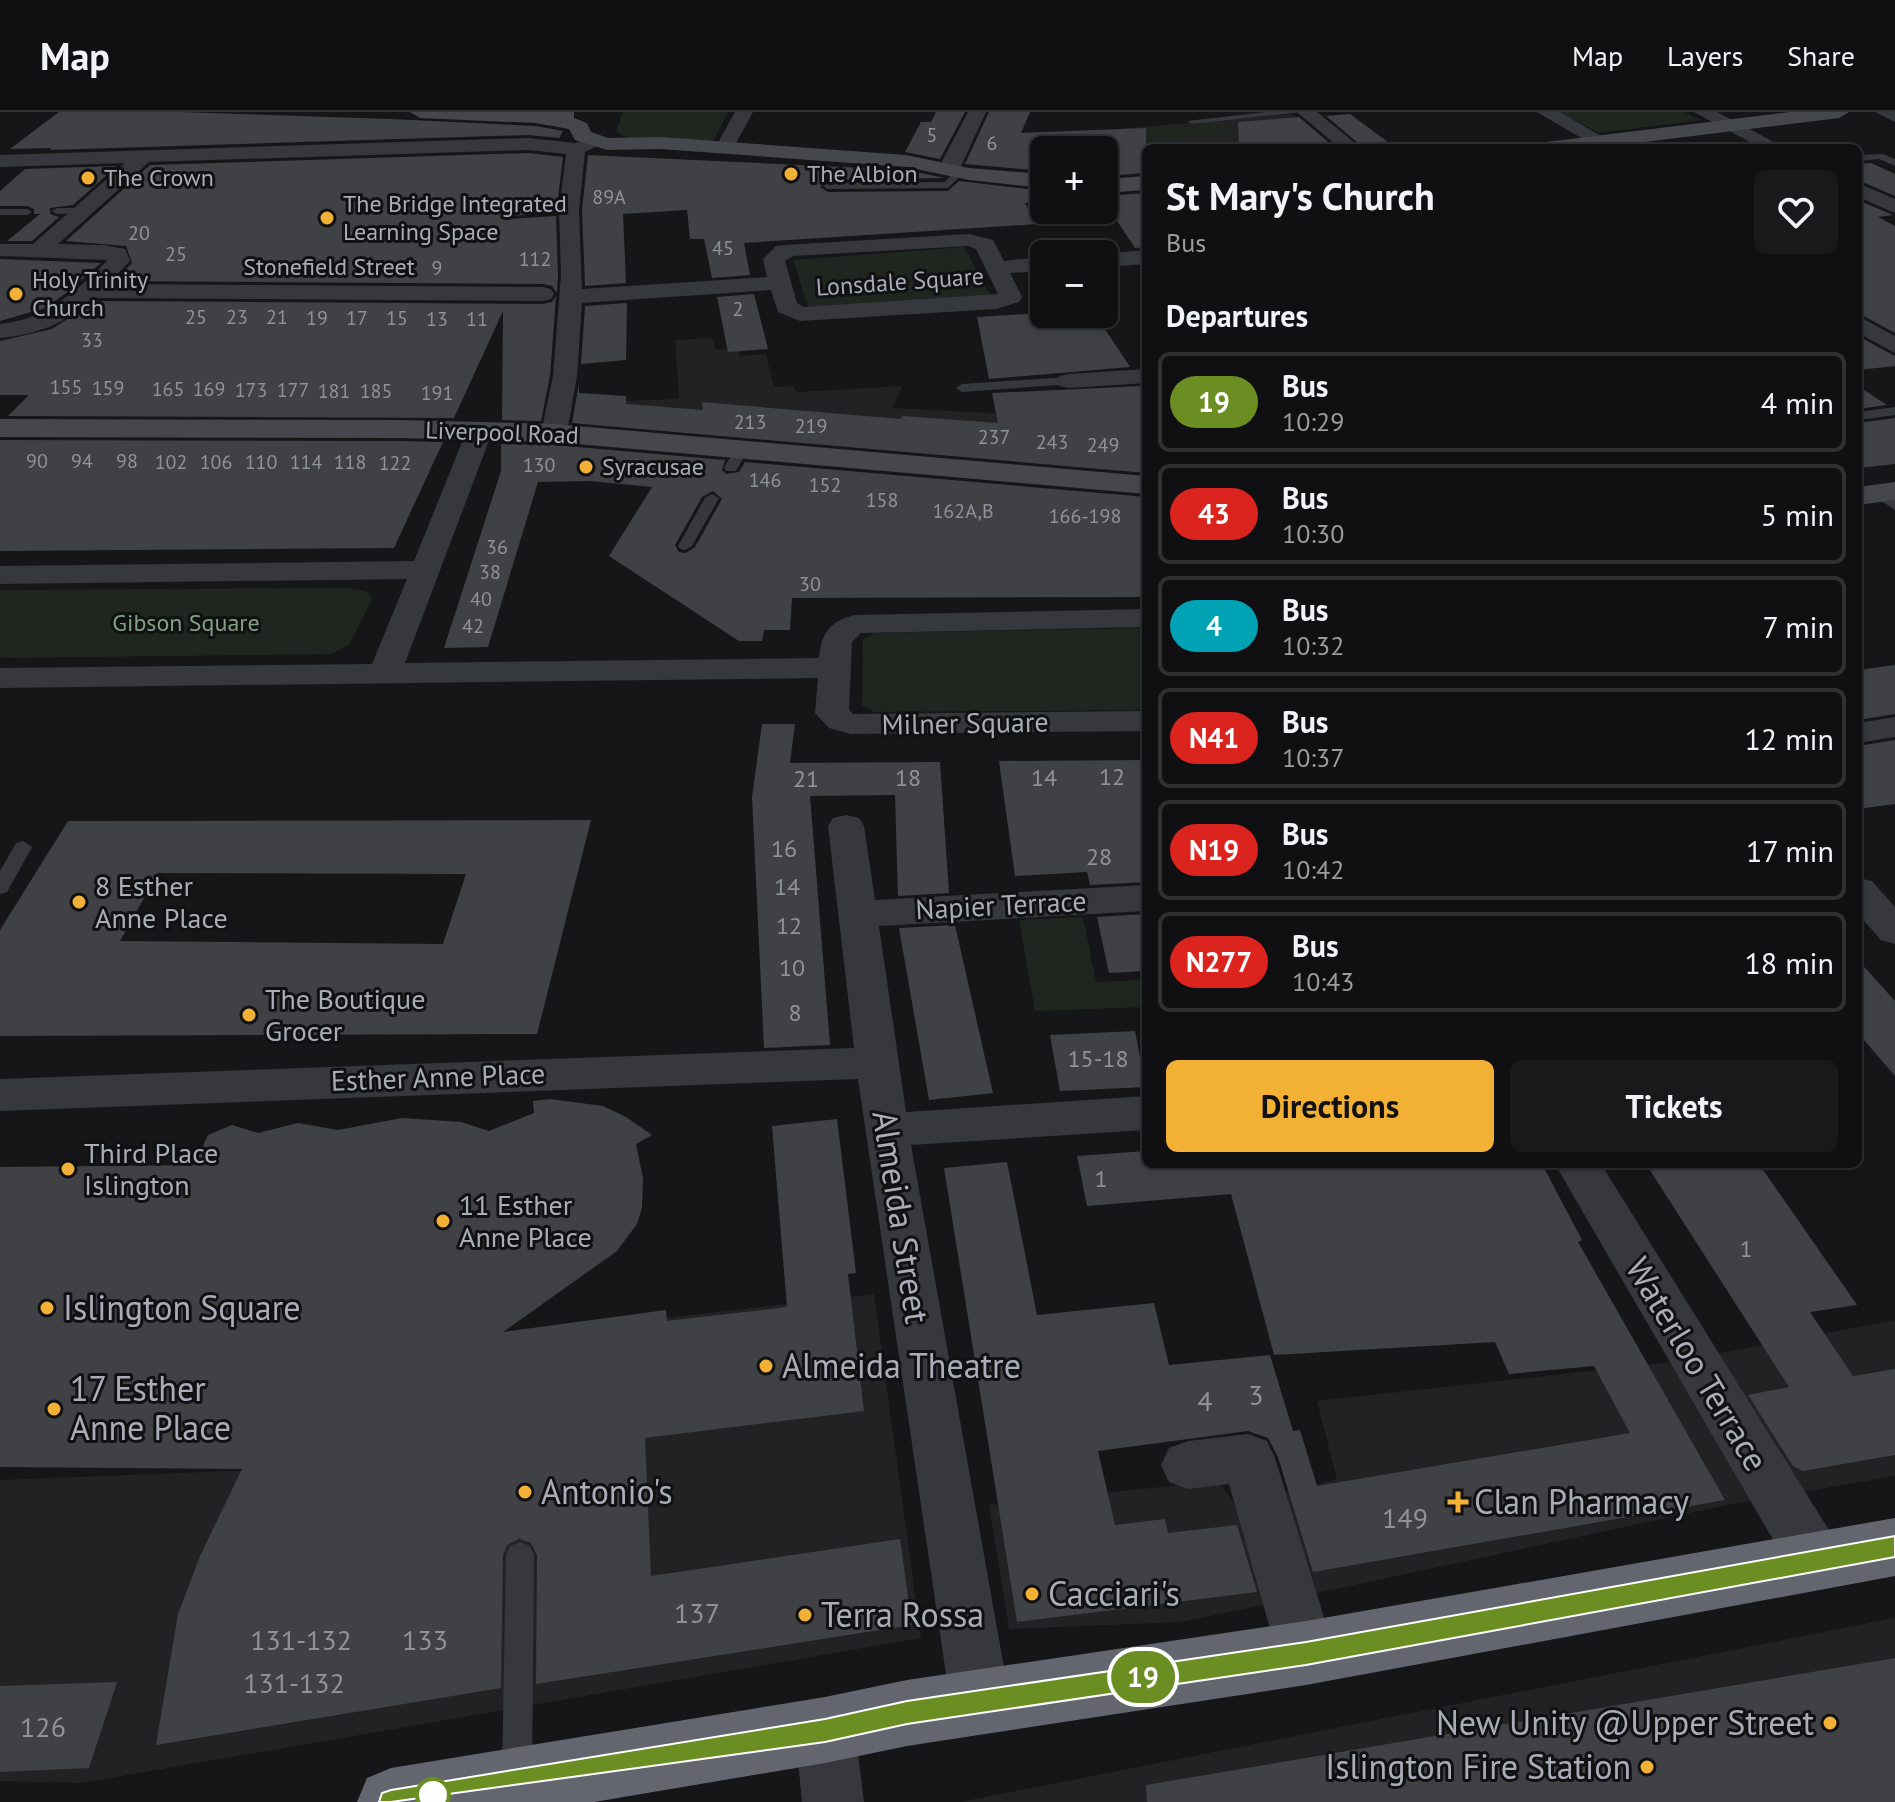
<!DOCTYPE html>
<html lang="en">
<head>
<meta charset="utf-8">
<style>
	body { margin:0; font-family:"PT Sans",sans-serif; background:#19191b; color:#f1f3f6; height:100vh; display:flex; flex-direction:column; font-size:30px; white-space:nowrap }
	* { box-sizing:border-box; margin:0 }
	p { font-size:26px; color:#9c9d9f }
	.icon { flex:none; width:44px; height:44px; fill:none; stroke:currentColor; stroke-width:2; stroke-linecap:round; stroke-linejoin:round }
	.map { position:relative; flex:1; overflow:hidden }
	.sheet { position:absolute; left:1142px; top:32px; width:720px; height:1024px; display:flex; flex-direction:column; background:#101012; border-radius:12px; box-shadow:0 2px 6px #0004,0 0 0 2px #303032 }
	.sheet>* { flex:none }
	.badge { padding:0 16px; border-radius:26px; font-size:28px; line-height:52px }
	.buttons { position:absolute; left:1030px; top:24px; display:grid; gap:16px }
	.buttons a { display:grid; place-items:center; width:88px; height:88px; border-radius:12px; background:#101012; box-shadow:0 2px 6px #0004,0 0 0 2px #303032; font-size:40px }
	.map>.badge { position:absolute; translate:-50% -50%; box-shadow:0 0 0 4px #fff }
	h2 { padding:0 24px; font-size:30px; line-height:72px }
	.round { display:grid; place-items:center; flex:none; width:84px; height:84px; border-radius:12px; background:#19191b }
	.head { display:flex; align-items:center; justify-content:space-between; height:136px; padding:0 24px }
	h1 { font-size:38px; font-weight:700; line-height:60px }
	.button { display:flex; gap:16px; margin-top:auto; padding:16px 24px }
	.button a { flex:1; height:92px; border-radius:12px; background:#f2b134; color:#111; font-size:32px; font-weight:700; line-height:92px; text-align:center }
	.button a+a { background:#19191b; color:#f1f3f6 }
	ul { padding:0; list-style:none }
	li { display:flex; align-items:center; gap:24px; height:100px; margin:0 16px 12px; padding:0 8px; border:4px solid #303032; border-radius:12px }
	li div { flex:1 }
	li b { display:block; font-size:30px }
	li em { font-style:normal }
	li .badge { min-width:88px; font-weight:700; text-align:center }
	header { display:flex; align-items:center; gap:48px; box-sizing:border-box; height:112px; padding:0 40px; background:#101012; border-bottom:2px solid #303032 }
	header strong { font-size:38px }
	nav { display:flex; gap:44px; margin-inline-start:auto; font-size:28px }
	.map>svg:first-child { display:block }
	.built { fill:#222225 }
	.green { fill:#1e261f }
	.building { fill:#404145; fill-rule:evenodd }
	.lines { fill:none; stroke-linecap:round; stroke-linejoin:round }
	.lane { fill:#37383d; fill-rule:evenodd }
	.street { fill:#37383d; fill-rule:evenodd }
	.secondary { fill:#45474d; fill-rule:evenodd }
	.highway { fill:#63666e; fill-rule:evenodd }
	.line { fill:#6b8e23; stroke:#fff; stroke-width:2 }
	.poi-dot { fill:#f2b134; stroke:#111113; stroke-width:3 }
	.stop-dot { fill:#fff; stroke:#6b8e23; stroke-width:4 }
	.labels { text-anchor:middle; stroke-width:6; stroke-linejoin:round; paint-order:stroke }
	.far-number-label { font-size:20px; fill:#8e929b }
	.far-poi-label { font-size:24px; fill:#a8adb8; stroke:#111113; text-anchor:start }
	.far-street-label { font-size:24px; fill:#a8adb8; stroke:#111113 }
	.far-park-label { font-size:24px; fill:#7fa381; stroke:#111113 }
	.number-label { font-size:24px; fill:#8e929b }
	.street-label { font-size:28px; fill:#a8adb8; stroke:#111113 }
	.poi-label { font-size:28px; fill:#a8adb8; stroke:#111113; text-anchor:start }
	.near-number-label { font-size:28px; fill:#8e929b }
	.near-street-label { font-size:34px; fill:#a8adb8; stroke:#111113 }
	.near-poi-label { font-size:34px; fill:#a8adb8; stroke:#111113; text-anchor:start }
</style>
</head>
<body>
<header>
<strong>Map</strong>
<nav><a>Map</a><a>Layers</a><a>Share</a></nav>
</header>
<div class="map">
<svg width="1895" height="1690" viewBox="0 0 1895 1690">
	<rect width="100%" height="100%" fill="#161618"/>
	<!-- built -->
	<g class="built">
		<polygon points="1291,2 1334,36 1146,36 1143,52 1119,17"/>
		<polygon points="712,226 716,238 738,236 740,244 766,242 774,275 794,274 797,280 902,274 893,296 1010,302 1146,357 591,290 679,287 675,228"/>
		<polygon points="874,1182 921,1526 81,1671 0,1669 0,1368 281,1357 665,1206"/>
		<polygon points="1895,1208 1895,1364 1727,1393 1182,1510 1009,1517 989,1393 1218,1369 1236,1393 1337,1367 1317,1289 1673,1250"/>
		<polygon points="1895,1506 1895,1690 960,1690"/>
	</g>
	<!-- green -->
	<g class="green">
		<polygon points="623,0 728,0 712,31 630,27 616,20"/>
		<polygon points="1559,0 1684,0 1701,8 1599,21"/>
		<polygon points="1223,13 1233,23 1150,28 1141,17"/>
		<polygon points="964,135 990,182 988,184 813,196 808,195 793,148"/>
		<polygon points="347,476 368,480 372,487 349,533 331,542 0,546 0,478"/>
		<polygon points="1146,516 1146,598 874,600 862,593 863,528 874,521"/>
		<polygon points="1083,805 1096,870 1146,868 1146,895 1035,899 1019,808"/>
	</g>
	<!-- building -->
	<g class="building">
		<polygon points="59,0 178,0 391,7 536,14 563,19 559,26 529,23 49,38 52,36 10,37"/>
		<polygon points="936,0 965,0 940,47 905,40 921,10 931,10"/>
		<polygon points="989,0 1030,0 1021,21 1146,16 1146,61 1104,64 1104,38 1044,38 1044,59 965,52"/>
		<polygon points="1350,2 1396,36 1364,36 1326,4"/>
		<polygon points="1299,5 1335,36 1239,36 1238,10"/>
		<polygon points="529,41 563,45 557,93 509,95 501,102 509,107 556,104 558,163 557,181 552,174 543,172 115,169 132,151 126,134 66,129 150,53"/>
		<polygon points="588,43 906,58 945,66 828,68 820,75 828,80 948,79 959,69 1044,79 1044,90 1025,91 1038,112 744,131 750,163 712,166 704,127 690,127 687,98 623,102 626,171 585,174 582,98"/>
		<polygon points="1871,51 1895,62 1895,84 1858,68 1858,52"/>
		<polygon points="117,54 73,93 50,96 50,102 59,105 32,129 7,129 40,102 34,102 34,97 27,94 0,94 0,79 25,57"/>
		<polygon points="1146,81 1146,135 1135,136 1104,89 1104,84"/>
		<polygon points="1858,88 1893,103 1878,105 1895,114 1895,221 1858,201"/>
		<polygon points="0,147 101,151 70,178 45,196 0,209"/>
		<polygon points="754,182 768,237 728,240 717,185"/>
		<polygon points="556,184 550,264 541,309 502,308 503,199 454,306 8,304 29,283 0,283 0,229 52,217 95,189 543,192 552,190"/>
		<polygon points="627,191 626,248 581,252 585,194"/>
		<polygon points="1026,202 1095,202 1130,255 989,267 977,205"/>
		<polygon points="1858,224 1895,244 1895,254 1858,258"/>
		<polygon points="579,271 579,281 626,284 626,292 703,298 702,290 901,307 902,304 998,311 992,281 1142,274 1146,280 1146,361 572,311"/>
		<polygon points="1858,274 1887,293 1858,297"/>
		<polygon points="1895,306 1895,352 1858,356 1858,311"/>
		<polygon points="0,328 400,329 443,330 394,436 0,439"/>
		<path d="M501,332l53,1 171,15 -3,10 4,4 13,-2 6,-10 401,35v100l-354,1 -2,32h-26l-2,11h-23l-130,-85 43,-69 -63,-6 -51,1 -50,165 -44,1 57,-177zM713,379l9,8 -27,48 -9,6 -7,-1 -4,-7 27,-48z"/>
		<polygon points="1895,553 1895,602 1858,608 1858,558"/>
		<polygon points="762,612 795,612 790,651 940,650 949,781 898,784 895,683 810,684 830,933 764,936 752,685"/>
		<polygon points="1895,628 1895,692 1858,697 1858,634"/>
		<polygon points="1146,648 1146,770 1090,773 1087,760 1015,764 999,649"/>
		<path d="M591,708l-54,214 -537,2v-106l68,-109zM158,761l308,1 -23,70 -323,-3z"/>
		<polygon points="1146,802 1146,859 1109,861 1097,805"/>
		<polygon points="955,813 993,981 929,988 899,816"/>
		<polygon points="1858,848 1895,889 1895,964 1858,921"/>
		<polygon points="1135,919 1146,975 1060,979 1050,923"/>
		<polygon points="550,987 603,994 626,1005 652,1023 636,1032 643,1066 642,1096 637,1112 617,1139 503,1220 666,1198 667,1209 787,1195 772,1014 837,1007 856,1161 848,1162 864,1299 645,1326 651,1464 900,1427 912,1513 536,1572 537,1443 531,1431 519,1427 507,1433 503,1443 501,1576 156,1633 178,1502 200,1444 242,1357 0,1355 0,1055 194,1053 208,1023 232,1013 258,1021 298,1011 338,1018 402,1006 461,1010 489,1019 534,1001 533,989"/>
		<polygon points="1146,1039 1146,1052 1542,1052 1582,1128 1578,1130 1725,1388 1313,1460 1278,1345 1268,1326 1248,1319 1098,1339 1115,1413 1165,1407 1168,1421 1237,1413 1257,1480 1017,1510 944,1056 1007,1050 1037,1203 1154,1191 1169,1253 1270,1243 1293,1319 1300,1318 1317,1374 1630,1321 1594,1254 1509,1262 1495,1230 1274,1243 1231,1082 1087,1094 1077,1044"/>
		<polygon points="1646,1052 1759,1052 1857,1193 1810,1200 1853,1264 1895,1257 1895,1343 1803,1359 1793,1354 1748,1283 1789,1275"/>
		<polygon points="1895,1546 1895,1690 1147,1690 1146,1673"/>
		<polygon points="117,1570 89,1656 0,1660 0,1574"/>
	</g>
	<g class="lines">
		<!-- lane -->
		<g class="lane">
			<polygon points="1266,0 1302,0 1192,12 1187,9"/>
			<polygon points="1883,42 1895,47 1895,54 1879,47 1858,49 1858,43"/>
			<polygon points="956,58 964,60 948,76 828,77 823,74 828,71 945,70"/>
			<polygon points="569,95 574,98 573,100 509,104 504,101 509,98"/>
			<polygon points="83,96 87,97 87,101 57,102 52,99 57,96"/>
			<polygon points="0,97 27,97 32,100 27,103 0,103"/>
			<polygon points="1069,265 1075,269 1073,272 962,280 956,276 962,272"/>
			<polygon points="1895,295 1895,303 1858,308 1858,300"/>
			<polygon points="736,335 748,338 736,359 726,359 724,356"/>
			<polygon points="1879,377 1895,387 1895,398 1874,384 1874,378"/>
			<polygon points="712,382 719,386 692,434 685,438 680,437 678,434 705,386"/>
			<polygon points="23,729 32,735 7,780 0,782 0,759 16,731"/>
			<polygon points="520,1430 530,1434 534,1443 532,1660 528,1671 517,1675 506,1671 502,1660 506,1443 510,1434"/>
		</g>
		<!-- street -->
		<g class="street">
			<polygon points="735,0 753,0 731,40 717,40 715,36"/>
			<polygon points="968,0 986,0 961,54 955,61 941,61 938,57"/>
			<polygon points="1297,0 1317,0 1361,36 1340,36"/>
			<polygon points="1537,0 1560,0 1611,30 1609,34 1595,34"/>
			<polygon points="1694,0 1717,0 1785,36 1761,36"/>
			<polygon points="1875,0 1895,0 1895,10"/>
			<path d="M597,24l9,6 -21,10 -6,58 3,79 185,-12 -4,-18 13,-13 8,-1 185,-11 24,6 11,21 40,-4v14l-34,2 12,24 -3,5 -23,7 -196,12 -22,-9 -7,-22 -189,13 -5,73 -10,57 -4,6h-18l-4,-6 12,-57 8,-101 -2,-65 7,-56 -37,-4 -380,12 -91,82 46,1 21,4 5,12 -22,23 435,3 8,2 3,5 -3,5 -8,2 -449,-3c-28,25 -57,37 -94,40v-14c46,-4 76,-33 108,-64l-108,-4v-12h33l92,-81 -125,4v-12l529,-17 46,5zM968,134l8,3 22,45 -194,13 -7,-4 -12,-42 8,-5z"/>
			<polygon points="1858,71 1895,87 1895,101 1858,85"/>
			<polygon points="1146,138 1146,152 1104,155 1102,142"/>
			<polygon points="1858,204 1895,224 1895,241 1858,221"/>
			<polygon points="1146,257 1146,271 1069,276 1060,274 1057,269 1060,264 1069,262"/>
			<path d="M480,310l9,2 4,6 -88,233 414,-5c2,-25 11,-37 36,-43l291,-6v18l-285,6 -9,9 -3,68 4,4 293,-3v20l-295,3 -22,-6 -14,-15 3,-35 -818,10v-20l372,-4 35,-85 -407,5v-18l414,-5 53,-131 4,-6z"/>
			<polygon points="1895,605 1895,625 1858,631 1858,611"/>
			<polygon points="846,703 859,706 864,714 875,788 1146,773 1146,799 879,814 906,1000 1146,984 1146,1018 911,1033 1010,1589 1001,1610 980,1619 959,1610 950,1589 858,967 0,999 0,967 854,936 828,714 833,706"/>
			<polygon points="1858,766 1872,769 1895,795 1895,832 1881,828 1858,802"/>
			<polygon points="1555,1052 1601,1052 1837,1431 1845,1450 1837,1469 1817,1477 1797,1469"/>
			<polygon points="1248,1322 1267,1329 1275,1346 1335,1541 1327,1561 1306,1570 1285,1561 1277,1541 1229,1372 1188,1377 1169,1370 1161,1353 1169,1336 1188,1329"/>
			<polygon points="825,1588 846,1597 855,1618 864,1690 802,1690 795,1618 804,1597"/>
		</g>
		<!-- secondary -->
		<g class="secondary">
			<polygon points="410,0 574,0 574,6 587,11 591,20 608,26 660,25 906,43 969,56 1044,62 1044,76 969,68 906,55 660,37 607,38 575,28 569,17 536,11 420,6"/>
			<polygon points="1790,0 1849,0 1839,6 1596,36 1536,36 1546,30"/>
			<polygon points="1146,64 1146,78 1104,81 1104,67"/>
			<polygon points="0,307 400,308 554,312 1146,364 1146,382 554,330 400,326 0,325"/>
			<polygon points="1895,370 1895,388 1858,393 1858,375"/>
		</g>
		<!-- highway -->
		<polygon class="highway" points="1895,1406 1895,1464 1306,1573 907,1634 825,1651 594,1690 357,1690 367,1666 391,1656 825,1585 907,1568 1306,1509"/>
	</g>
	<!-- line -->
	<polygon class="line" points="1895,1424 1895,1445 1306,1553 907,1612 825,1630 391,1690 379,1690 382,1681 391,1678 825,1607 907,1589 1306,1530"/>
	<!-- markers -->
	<g class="poi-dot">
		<circle cx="791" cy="62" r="8"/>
		<circle cx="88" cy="66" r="8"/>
		<circle cx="327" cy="106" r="8"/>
		<circle cx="16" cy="182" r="8"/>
		<circle cx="586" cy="355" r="8"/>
		<circle cx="79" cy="790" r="8"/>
		<circle cx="249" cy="903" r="8"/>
		<circle cx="68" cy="1057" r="8"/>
		<circle cx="443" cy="1109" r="8"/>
		<circle cx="47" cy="1196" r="8"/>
		<circle cx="766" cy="1254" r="8"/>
		<circle cx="54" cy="1297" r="8"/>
		<circle cx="525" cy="1380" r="8"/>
		<path d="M1454 1378h8v8h8v8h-8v8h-8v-8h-8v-8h8z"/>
		<circle cx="1032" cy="1482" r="8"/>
		<circle cx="805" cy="1503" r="8"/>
		<circle cx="1830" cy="1611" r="8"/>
		<circle cx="1647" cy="1655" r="8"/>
	</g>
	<circle class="stop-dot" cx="433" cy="1683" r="16"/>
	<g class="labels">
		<!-- far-number labels -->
		<g class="far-number-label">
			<text x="932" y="30">5</text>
			<text x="992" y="38">6</text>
			<text x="609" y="92">89A</text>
			<text x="139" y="128">20</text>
			<text x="723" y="143">45</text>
			<text x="176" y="149">25</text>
			<text x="535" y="154">112</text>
			<text x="437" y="163">9</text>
			<text x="738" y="204">2</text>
			<text x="196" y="212">25</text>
			<text x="237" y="212">23</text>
			<text x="277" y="212">21</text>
			<text x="317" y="213">19</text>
			<text x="357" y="213">17</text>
			<text x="397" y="213">15</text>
			<text x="437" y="214">13</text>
			<text x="477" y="214">11</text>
			<text x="92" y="235">33</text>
			<text x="66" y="282">155</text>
			<text x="108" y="283">159</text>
			<text x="168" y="284">165</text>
			<text x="209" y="284">169</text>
			<text x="251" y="285">173</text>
			<text x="293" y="285">177</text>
			<text x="334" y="286">181</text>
			<text x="376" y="286">185</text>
			<text x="437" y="288">191</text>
			<text x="750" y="317">213</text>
			<text x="811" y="321">219</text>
			<text x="994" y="332">237</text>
			<text x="1052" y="337">243</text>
			<text x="1103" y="340">249</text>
			<text x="37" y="356">90</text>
			<text x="82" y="356">94</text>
			<text x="127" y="356">98</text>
			<text x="171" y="357">102</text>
			<text x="216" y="357">106</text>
			<text x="261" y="357">110</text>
			<text x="306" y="357">114</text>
			<text x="350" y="357">118</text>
			<text x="395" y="358">122</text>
			<text x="539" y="360">130</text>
			<text x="765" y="375">146</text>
			<text x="825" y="380">152</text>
			<text x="882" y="395">158</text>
			<text x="963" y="406">162A,B</text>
			<text x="1085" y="411">166-198</text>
			<text x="497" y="442">36</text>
			<text x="490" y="467">38</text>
			<text x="810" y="479">30</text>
			<text x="481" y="494">40</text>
			<text x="473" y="521">42</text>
		</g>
		<!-- far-poi labels -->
		<g class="far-poi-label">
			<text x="807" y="70">The Albion</text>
			<text x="104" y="74">The Crown</text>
			<text x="343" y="100">The Bridge Integrated<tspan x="343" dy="28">Learning Space</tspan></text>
			<text x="32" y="176">Holy Trinity<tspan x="32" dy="28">Church</tspan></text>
			<text x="602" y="363">Syracusae</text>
		</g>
		<!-- far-street labels -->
		<g class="far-street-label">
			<text x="329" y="163">Stonefield Street</text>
			<text transform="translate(900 170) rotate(-4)" y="8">Lonsdale Square</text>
			<text transform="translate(502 321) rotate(2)" y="8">Liverpool Road</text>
		</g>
		<!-- far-park labels -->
		<g class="far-park-label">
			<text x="186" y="519">Gibson Square</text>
		</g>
		<!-- number labels -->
		<g class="number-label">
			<text x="1112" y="673">12</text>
			<text x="908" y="674">18</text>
			<text x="1044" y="674">14</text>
			<text x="806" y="675">21</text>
			<text x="784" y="745">16</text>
			<text x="1099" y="753">28</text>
			<text x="787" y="783">14</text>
			<text x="789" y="822">12</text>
			<text x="792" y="864">10</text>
			<text x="795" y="909">8</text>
			<text x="1098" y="955">15-18</text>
			<text x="1101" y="1075">1</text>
			<text x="1746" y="1145">1</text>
		</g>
		<!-- street labels -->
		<g class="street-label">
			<text transform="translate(965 611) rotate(-1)" y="10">Milner Square</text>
			<text transform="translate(1001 793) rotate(-3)" y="10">Napier Terrace</text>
			<text transform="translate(438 965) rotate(-2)" y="10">Esther Anne Place</text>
		</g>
		<!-- poi labels -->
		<g class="poi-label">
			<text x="95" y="784">8 Esther<tspan x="95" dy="32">Anne Place</tspan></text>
			<text x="265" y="897">The Boutique<tspan x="265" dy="32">Grocer</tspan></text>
			<text x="84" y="1051">Third Place<tspan x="84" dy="32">Islington</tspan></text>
			<text x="459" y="1103">11 Esther<tspan x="459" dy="32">Anne Place</tspan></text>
		</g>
		<!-- near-number labels -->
		<g class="near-number-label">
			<text x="1256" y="1293">3</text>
			<text x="1205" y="1299">4</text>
			<text x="1405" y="1416">149</text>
			<text x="697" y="1511">137</text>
			<text x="301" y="1538">131-132</text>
			<text x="425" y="1538">133</text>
			<text x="294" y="1581">131-132</text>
			<text x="43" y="1625">126</text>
		</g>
		<!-- near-street labels -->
		<g class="near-street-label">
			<text transform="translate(901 1105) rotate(81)" y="12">Almeida Street</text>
			<text transform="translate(1697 1252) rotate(59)" y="12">Waterloo Terrace</text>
		</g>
		<!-- near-poi labels -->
		<g class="near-poi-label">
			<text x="63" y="1208">Islington Square</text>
			<text x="782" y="1266">Almeida Theatre</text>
			<text x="70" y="1289">17 Esther<tspan x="70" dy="39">Anne Place</tspan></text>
			<text x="541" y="1392">Antonio's</text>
			<text x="1474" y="1402">Clan Pharmacy</text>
			<text x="1048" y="1494">Cacciari's</text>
			<text x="821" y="1515">Terra Rossa</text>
			<text x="1814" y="1623" text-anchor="end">New Unity @Upper Street</text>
			<text x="1631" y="1667" text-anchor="end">Islington Fire Station</text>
		</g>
	</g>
</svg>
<div class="buttons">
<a>+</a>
<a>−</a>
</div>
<b class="badge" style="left:1143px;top:1565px;background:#6b8e23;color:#fff">19</b>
<section class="sheet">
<div class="head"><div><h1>St Mary's Church</h1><p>Bus</p></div><a class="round"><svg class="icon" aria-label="heart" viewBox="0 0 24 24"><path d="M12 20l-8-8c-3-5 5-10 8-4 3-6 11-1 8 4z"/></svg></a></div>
<h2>Departures</h2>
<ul>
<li><span class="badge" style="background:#6b8e23;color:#fff">19</span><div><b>Bus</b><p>10:29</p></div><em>4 min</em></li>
<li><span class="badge" style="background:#dc241f;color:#fff">43</span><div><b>Bus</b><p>10:30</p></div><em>5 min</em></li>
<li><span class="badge" style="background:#00a3b4;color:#fff">4</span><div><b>Bus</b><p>10:32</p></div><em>7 min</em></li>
<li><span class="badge" style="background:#dc241f;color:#fff">N41</span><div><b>Bus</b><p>10:37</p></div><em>12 min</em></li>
<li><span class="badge" style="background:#dc241f;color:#fff">N19</span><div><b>Bus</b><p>10:42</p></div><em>17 min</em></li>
<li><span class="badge" style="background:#dc241f;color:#fff">N277</span><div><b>Bus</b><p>10:43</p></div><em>18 min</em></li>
</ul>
<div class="button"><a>Directions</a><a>Tickets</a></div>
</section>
</div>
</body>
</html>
